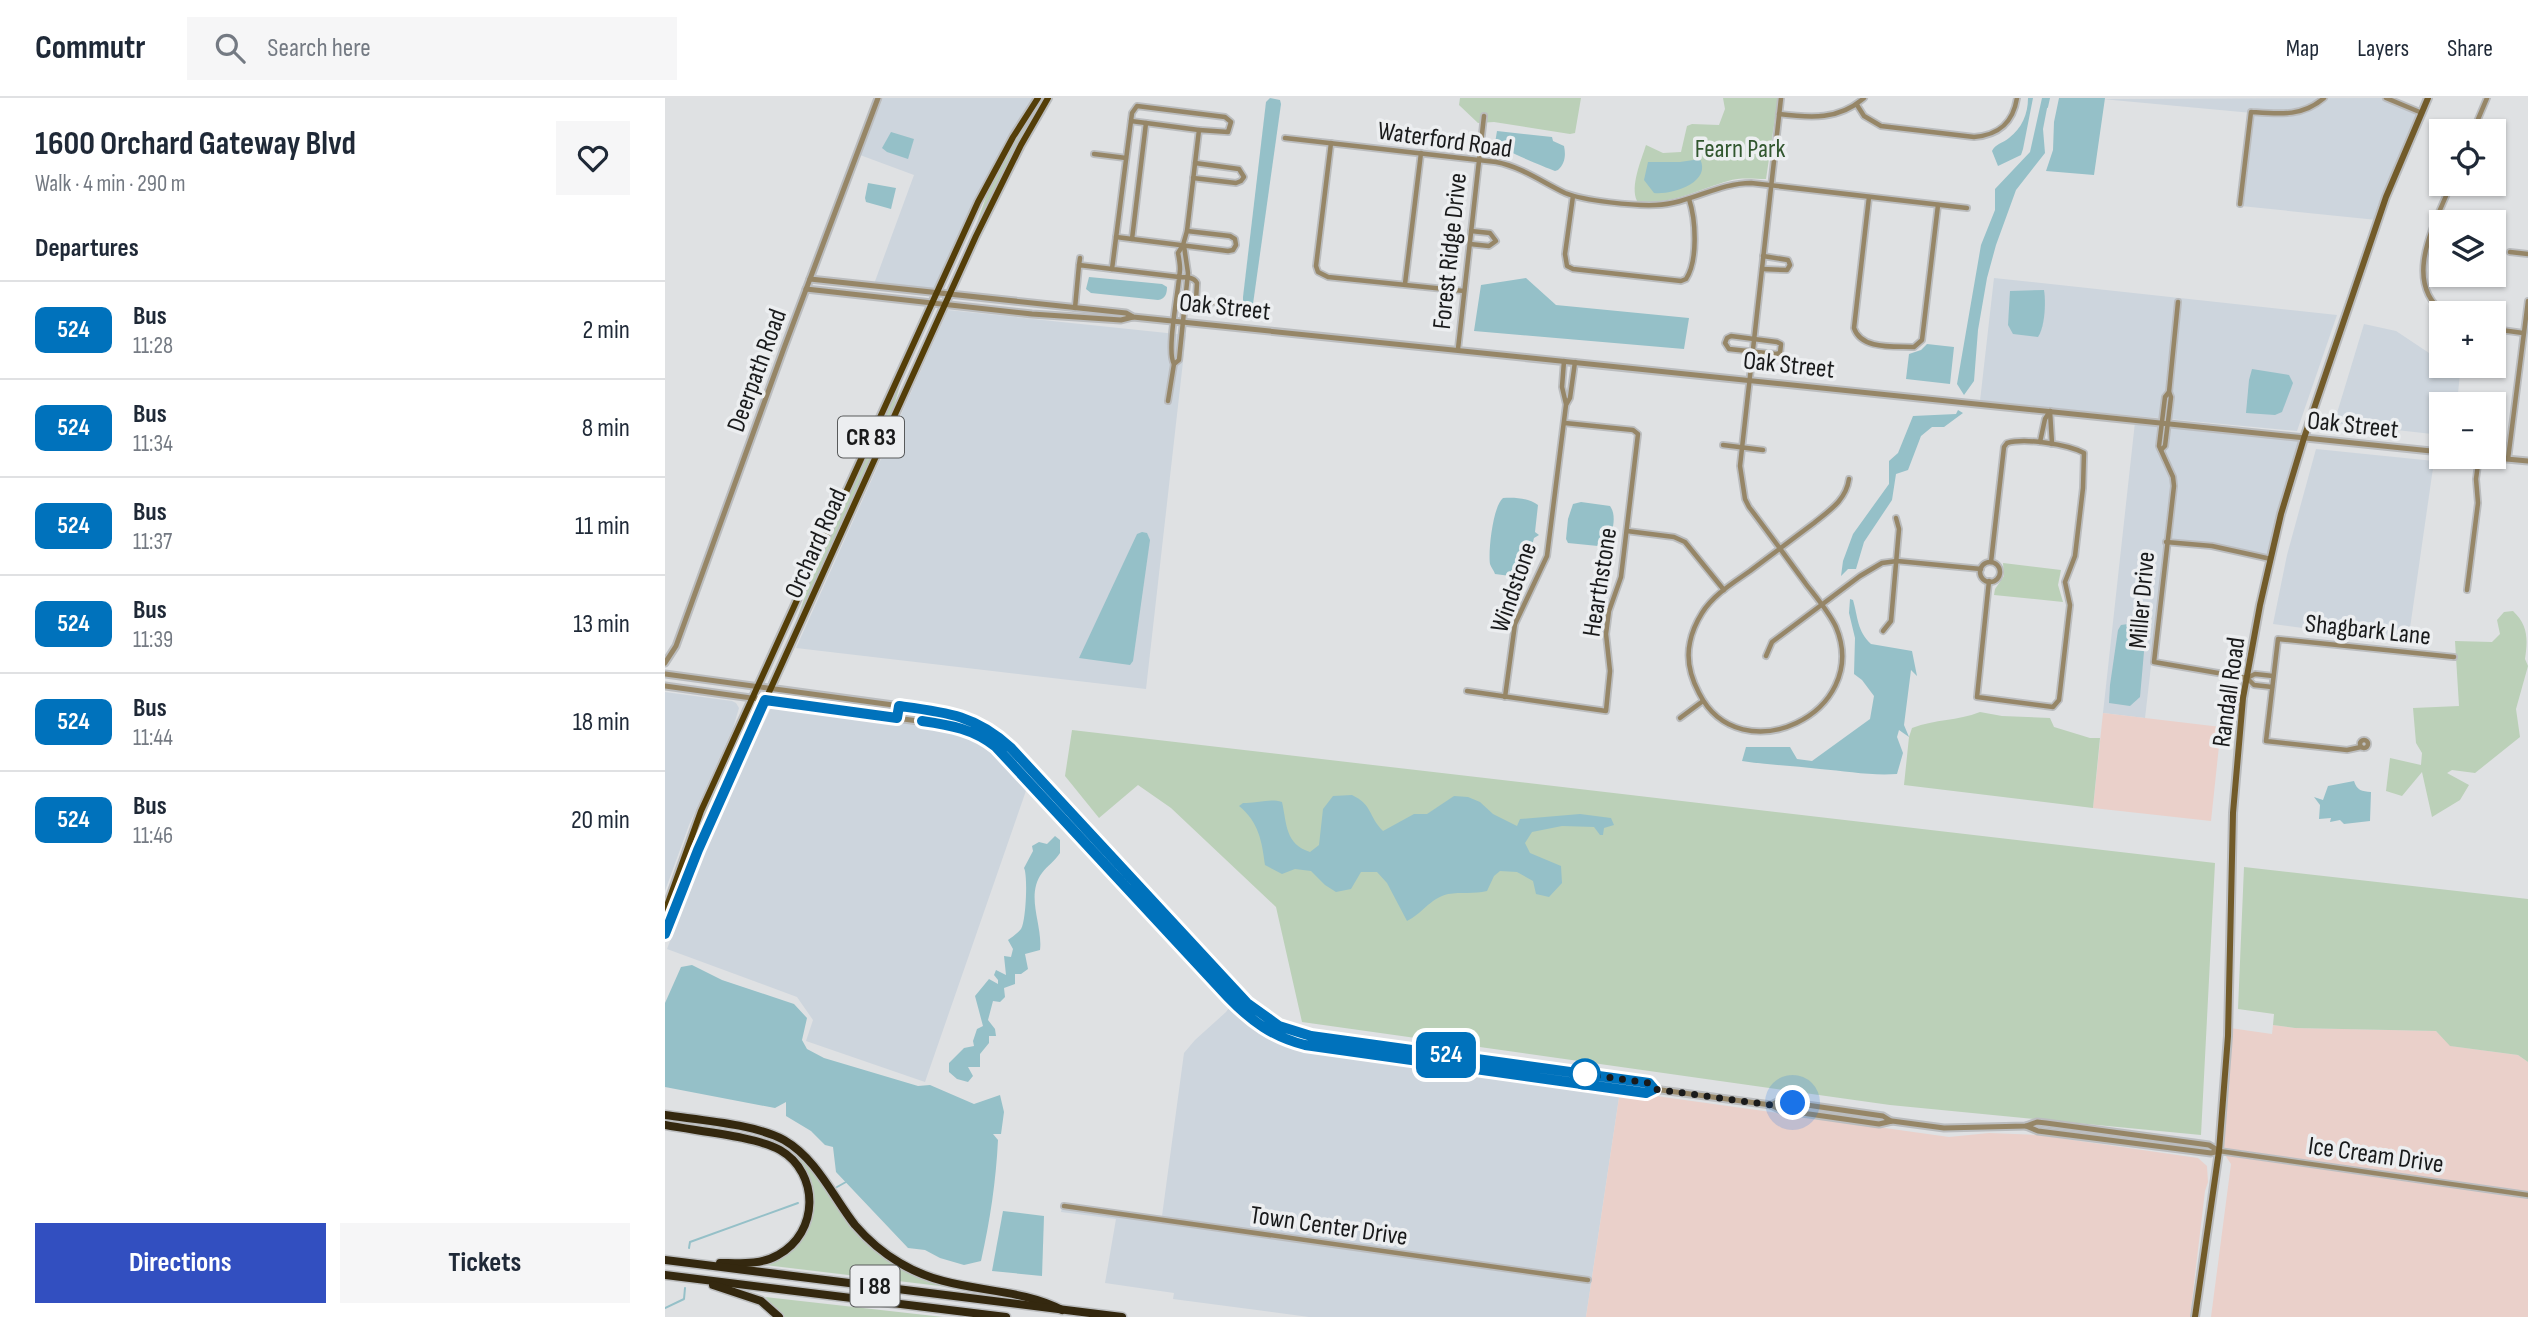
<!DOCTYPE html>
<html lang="en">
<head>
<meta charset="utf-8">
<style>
	body { margin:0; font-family:"Sofia Sans Condensed",sans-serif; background:#f6f6f7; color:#1f2937; height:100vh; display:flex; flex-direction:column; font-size:26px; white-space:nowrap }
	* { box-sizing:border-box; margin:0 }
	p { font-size:23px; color:#747a83 }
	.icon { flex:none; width:38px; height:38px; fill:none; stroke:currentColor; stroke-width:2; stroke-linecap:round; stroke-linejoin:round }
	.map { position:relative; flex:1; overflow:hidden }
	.drawer { display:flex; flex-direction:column; background:#fff; width:665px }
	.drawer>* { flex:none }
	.badge { padding:0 14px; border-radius:10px; font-size:24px; line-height:46px }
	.tools { position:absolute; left:1764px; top:21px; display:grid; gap:14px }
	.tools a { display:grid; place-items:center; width:77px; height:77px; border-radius:0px; background:#fff; box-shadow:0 2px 5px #0004; font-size:35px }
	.you { position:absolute; width:35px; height:35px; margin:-18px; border:5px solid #fff; border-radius:50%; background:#1a73e8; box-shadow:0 0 0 10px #1a73e833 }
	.map>.badge { position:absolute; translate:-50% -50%; box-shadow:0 0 0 4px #fff }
	h2 { padding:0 35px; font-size:26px; line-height:63px }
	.round { display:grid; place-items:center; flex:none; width:74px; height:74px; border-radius:0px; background:#f6f6f7 }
	.headline { display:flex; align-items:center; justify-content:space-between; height:119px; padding:0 35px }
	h1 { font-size:33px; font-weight:700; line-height:52px }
	.cta { display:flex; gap:14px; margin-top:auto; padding:14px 35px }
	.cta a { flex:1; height:80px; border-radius:0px; background:#324fc0; color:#fff; font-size:28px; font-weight:700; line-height:80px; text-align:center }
	.cta a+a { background:#f6f6f7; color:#1f2937 }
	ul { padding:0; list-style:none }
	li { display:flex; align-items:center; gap:21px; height:98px; padding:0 35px; border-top:2px solid #e0e1e3 }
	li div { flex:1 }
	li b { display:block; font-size:26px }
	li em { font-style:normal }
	li .badge { min-width:77px; font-weight:700; text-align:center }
	header { display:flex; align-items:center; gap:42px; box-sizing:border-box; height:98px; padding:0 35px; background:#fff; border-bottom:2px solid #e0e1e3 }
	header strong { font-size:33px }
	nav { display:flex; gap:38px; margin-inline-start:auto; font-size:24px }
	.search { width:490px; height:63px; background:#f6f6f7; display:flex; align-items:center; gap:18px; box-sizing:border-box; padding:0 24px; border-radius:0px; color:#747a83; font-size:26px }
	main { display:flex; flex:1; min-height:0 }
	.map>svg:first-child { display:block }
	.built { fill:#cdd5dd }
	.industrial { fill:#ead0ca }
	.green { fill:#bbd0b8 }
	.water { fill:#95c0c8 }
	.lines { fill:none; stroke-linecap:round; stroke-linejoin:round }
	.stream { stroke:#95c0c8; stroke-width:2 }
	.minor-casing { stroke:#bbbdbf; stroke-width:8 }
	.tertiary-casing { stroke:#bbbdbf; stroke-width:9 }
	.secondary-casing { stroke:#bbbdbf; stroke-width:10 }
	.primary-casing { stroke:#bbbdbf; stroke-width:10 }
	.motorway-casing { stroke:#bbbdbf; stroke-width:11 }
	.minor { stroke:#968667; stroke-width:4.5 }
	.tertiary { stroke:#968667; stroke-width:5 }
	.secondary { stroke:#725b2a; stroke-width:6 }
	.primary { stroke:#543e08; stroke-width:6 }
	.motorway { stroke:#34280f; stroke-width:8 }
	.line-casing { stroke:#fff; stroke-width:16 }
	.line { stroke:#0072bc; stroke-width:10 }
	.walk { stroke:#191a1b; stroke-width:7; stroke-dasharray:0 12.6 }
	.stop-dot { fill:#fff; stroke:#0072bc; stroke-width:3.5 }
	.labels { text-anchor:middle; stroke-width:7; stroke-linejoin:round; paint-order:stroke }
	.shield { fill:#eceef0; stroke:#585a5b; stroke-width:2 }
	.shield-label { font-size:24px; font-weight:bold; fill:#191a1b }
	.street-label { font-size:26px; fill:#191a1b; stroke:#eceef0 }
	.park-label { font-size:26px; fill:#31562e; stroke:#eceef0 }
</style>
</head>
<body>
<header>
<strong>Commutr</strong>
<div class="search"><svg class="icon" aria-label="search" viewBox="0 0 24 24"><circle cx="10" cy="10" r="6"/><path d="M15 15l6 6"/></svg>Search here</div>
<nav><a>Map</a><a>Layers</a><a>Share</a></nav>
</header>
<main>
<section class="drawer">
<div class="headline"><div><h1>1600 Orchard Gateway Blvd</h1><p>Walk · 4 min · 290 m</p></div><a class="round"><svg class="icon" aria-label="heart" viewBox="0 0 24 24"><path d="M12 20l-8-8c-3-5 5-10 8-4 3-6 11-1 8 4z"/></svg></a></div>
<h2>Departures</h2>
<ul>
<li><span class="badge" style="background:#0072bc;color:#fff">524</span><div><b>Bus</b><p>11:28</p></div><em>2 min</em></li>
<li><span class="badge" style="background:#0072bc;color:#fff">524</span><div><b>Bus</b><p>11:34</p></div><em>8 min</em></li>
<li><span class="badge" style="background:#0072bc;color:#fff">524</span><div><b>Bus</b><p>11:37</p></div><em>11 min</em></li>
<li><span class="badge" style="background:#0072bc;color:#fff">524</span><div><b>Bus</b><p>11:39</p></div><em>13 min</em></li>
<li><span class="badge" style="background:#0072bc;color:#fff">524</span><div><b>Bus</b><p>11:44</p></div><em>18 min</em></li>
<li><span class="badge" style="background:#0072bc;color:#fff">524</span><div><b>Bus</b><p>11:46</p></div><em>20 min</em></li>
</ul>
<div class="cta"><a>Directions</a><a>Tickets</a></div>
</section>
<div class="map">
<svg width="1863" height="1219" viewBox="0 0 1863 1219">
	<rect width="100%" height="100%" fill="#dfe1e3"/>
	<!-- built -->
	<g class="built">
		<polygon points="218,0 369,0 340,43 271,193 209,186 249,77 195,57"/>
		<polygon points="1717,0 1755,16 1712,122 1576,108 1587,15 1437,1"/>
		<polygon points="1329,180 1672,217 1632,333 1315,303"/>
		<polygon points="283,212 521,237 481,591 131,550"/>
		<polygon points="1699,226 1731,233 1776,263 1776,268 1784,268 1795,275 1792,306 1776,306 1776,337 1669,325"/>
		<polygon points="1470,324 1495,326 1494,352 1507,385 1480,620 1438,615"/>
		<polygon points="1504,328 1638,341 1605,459 1503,442 1511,384 1500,357"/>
		<polygon points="1651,351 1769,363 1743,544 1608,526 1622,457"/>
		<polygon points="0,594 67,603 71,605 74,610 68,630 24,727 0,793"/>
		<polygon points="106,610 144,611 288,630 322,645 363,687 260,984 141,943 148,922 132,899 2,851 42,745"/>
		<polygon points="566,907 595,932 629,947 955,993 921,1219 644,1219 508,1201 509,1195 440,1185 451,1121 396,1114 398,1105 497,1118 519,955 530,942 561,914"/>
	</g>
	<!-- industrial -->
	<g class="industrial">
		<polygon points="1438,615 1556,629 1546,723 1428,710"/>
		<polygon points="1608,927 1630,930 1771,933 1786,948 1853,957 1863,964 1863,1219 1546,1219 1566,1066 1556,1051 1565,930 1607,936"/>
		<polygon points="955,993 1284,1039 1324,1035 1373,1037 1533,1060 1542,1068 1543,1084 1540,1093 1525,1219 921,1219"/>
	</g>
	<!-- green -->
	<g class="green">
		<polygon points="377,0 380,0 349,53 311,127 327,83"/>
		<polygon points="795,0 916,0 910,35 905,36 829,24 813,25 794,7"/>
		<path d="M1058,0h55l-12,81c-12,0 -26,-2 -38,2 -31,9 -59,25 -91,20 -7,-15 4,-40 9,-56l17,8 18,-1 6,-26 5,-2 27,1 6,-16z"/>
		<polygon points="239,274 226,318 131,524 148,475"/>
		<polygon points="1338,465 1396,472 1393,487 1398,504 1329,497 1330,491 1339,478"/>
		<path d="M1848,513c15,14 15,28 12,48l3,7 -12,43 4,28 -45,36 -23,-3 -5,3 22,12 -9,15 -28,17 -10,-45 -20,24 -16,-5 4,-33 31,7 1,-12 -6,-10 -3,-35 46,-2 -4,-65 37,1 8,-8 -3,-14 7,-8z"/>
		<path d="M1315,614l22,4 48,2 4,9 36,11h10l-7,70 -189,-23 5,-48 3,-9c24,-9 45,-7 68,-16z"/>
		<polygon points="407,632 1550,765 1536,1037 1225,1007 637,924 611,809 506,710 473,687 434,720 400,678"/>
		<polygon points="63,663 49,708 12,796 0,832 0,823 39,713"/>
		<polygon points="1579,769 1863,801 1863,964 1853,957 1785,948 1771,933 1630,930 1608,927 1609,916 1573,911"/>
		<path d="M129,1054l17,17 33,47 47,46 24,13 33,12 -183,-22c6,-3 13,-5 20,-9 36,-25 36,-71 8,-102z"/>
		<polygon points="100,1199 278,1219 118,1219"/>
	</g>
	<!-- water -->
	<g class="water">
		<polygon points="605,0 615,2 616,6 588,206 587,210 581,211 578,207 578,199 601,4"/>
		<path d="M1363,0h5l-10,51 -2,6 -23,11 -6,-15c3,-7 11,-8 17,-13 13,-10 19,-24 19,-40z"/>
		<polygon points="1377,0 1384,0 1378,31 1380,55 1351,92 1331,147 1322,180 1313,232 1309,283 1299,297 1292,286 1316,147 1330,112 1330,91 1365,54"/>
		<polygon points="1394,0 1440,0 1429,77 1381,73 1388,52 1389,24"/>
		<path d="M832,33l55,6 1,4 11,5c2,9 1,18 -6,24l-3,1c-12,-5 -53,-21 -60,-28z"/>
		<polygon points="226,34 249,41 243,61 222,54 217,50"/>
		<path d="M1035,61c12,24 -29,36 -46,34l-10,-13 4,-18h32z"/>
		<polygon points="203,85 231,90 226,111 201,104 200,100"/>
		<path d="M424,179l73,7 5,3c0,7 -2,12 -9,13l-67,-7 -5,-4z"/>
		<polygon points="861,180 891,207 1024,220 1019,251 809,233 816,187"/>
		<path d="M1379,192c2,12 1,37 -6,47l-25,-3 -5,-9 2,-34z"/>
		<polygon points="1262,246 1289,249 1285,286 1241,281 1244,256 1256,252"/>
		<polygon points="1587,271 1624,277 1628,285 1617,314 1610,317 1581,315 1584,282"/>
		<polygon points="1293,312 1298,315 1279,329 1267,329 1256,338 1243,372 1231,376 1227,402 1199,444 1191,471 1183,471 1176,478 1178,463 1188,436 1224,386 1224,363 1233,355 1248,318 1291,316"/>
		<path d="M838,400c11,-1 26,0 35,7l-3,27 4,3 -5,3 -7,26 -9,13 -23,-3c-1,-3 -4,-7 -5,-10 -2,-13 3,-58 13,-66z"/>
		<path d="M916,404l29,4c8,11 1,28 -2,41l-40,-4 -2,-4 2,-20 5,-15z"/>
		<polygon points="477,434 482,435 485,442 468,563 465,567 414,560 472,436"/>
		<path d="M1185,501l3,1c5,17 4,31 18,44l41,7 5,25 -6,-6 -7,55 5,12 -10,-7 -2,7 6,16 -6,21c-26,2 -51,-3 -77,-5 -26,-3 -52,-4 -78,-8l4,-14h44l7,12 15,2 58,-42 4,-23 -12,-16 -8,-6 1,-36 -6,-25z"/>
		<polygon points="1463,526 1480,528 1481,531 1475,599 1465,608 1444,605 1445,587 1453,532 1456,527"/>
		<path d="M1689,683c3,10 8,10 17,11l-1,29 -26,3 -4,-4 -10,2 1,-4 -12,1 1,-14 -6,-8 9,3 5,-14z"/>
		<path d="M687,697c21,10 16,21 31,36l31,-17h13l27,-18 14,1 12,5 13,12 24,12 3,-7 60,-5 31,4 3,7 -10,3 -1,7h-3l-6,-8 -32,-1 -30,6 -7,11 5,10 31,13 1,17 -13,14 -13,-3 -3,-13 -16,-9 -17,-1 -6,5 -7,15c-13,3 -26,1 -39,3 -19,5 -26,20 -41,27l-20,-38 -10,-11h-16l-10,17 -15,3 -11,-7 -14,-14 -16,-2 -13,5 -17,-9c-3,-23 -6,-43 -26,-59l4,-3c14,1 25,-5 39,-1 5,22 3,42 28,50l9,-7 4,-36 10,-13z"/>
		<path d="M390,738l5,4v13c-5,8 -13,13 -18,20 -17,23 1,52 -2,77l-15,4 3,15 -7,5h-6v10l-11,4 1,9 -5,5 -7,-1 -5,19 7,9 1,7h-7v7l-9,11v13h-12l5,9 -5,6 -11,-3 -8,-7v-9l15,-15 10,-2 -1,-5 4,-12 6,-3 -8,-30 14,-17 9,5v-4l-4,-5 2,-5 10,5 -2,-19 7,1 2,-8 -5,-9c4,-3 10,-7 13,-11 5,-7 7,-54 3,-61l9,-17 -1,-5 7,-4 8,2z"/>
		<path d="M27,867l30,15 72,24 13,14 -5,22 5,9 17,9 94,28 12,-1 44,19 26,-9 4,17 -3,22h-8l5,6c-2,41 -8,81 -17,121l-17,4 -24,-7 -15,-8 -17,-2 -72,-76 -3,-25 -8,-2 -14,-14 -25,-15v-14l-11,6 -110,-21v-84l16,-36z"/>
		<polygon points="338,1113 379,1118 377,1178 327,1173"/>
	</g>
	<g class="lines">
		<!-- stream -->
		<g class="stream">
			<polyline points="1382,9 1384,0"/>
			<polyline points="172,1089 181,1084"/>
			<polyline points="24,1150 25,1144 133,1105"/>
			<polyline points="0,1210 19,1201 20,1190"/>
		</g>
		<defs>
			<g id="minor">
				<path d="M1116,0l-41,368 5,33 4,8c19,25 38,51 57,77 10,13 23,28 30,43 36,86 -96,148 -137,66 -8,-15 -13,-33 -9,-51 2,-10 7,-21 12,-29 11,-18 31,-30 48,-42 21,-16 43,-32 64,-48 16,-13 32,-23 35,-44"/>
				<polyline points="1721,0 1757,15"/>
				<path d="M1192,7l7,11 17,10 93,11c25,-2 39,-14 43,-39"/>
				<path d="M1114,16c32,4 60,6 85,-16"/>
				<polyline points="466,23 534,32"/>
				<polyline points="1808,33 1822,0"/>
				<path d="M620,40l211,24c26,5 46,20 69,31 20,8 70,13 91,12 33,-1 62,-22 95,-22l216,25"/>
				<polyline points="666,45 651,168 653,174 663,179 799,193"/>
				<polyline points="429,56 461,60"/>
				<polyline points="528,80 571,85 576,83 579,79 574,71 530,65"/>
				<path d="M908,98l-8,58 2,12 6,3 108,12 5,-2c12,-18 10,-59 3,-80"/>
				<path d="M1204,99l-15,131c7,22 40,18 60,19l8,-7 16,-135"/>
				<path d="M1575,106l11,-92c28,2 51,5 73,-14"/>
				<polyline points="451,139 563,153 568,152 571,147 570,141 565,138 522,133"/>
				<polyline points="467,141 481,25"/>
				<polyline points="805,146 824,148 831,143 825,135 806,133"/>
				<polyline points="1845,154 1863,156"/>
				<polyline points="414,167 415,160"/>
				<polyline points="1097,171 1122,172 1125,167 1123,162 1098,158"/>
				<polyline points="740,186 756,55"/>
				<polyline points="1513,204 1504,294 1500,299 1494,348 1508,379 1509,388 1489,564 1582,580"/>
				<polyline points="520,206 531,202 554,205"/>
				<polyline points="410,210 414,167 447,171"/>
				<path d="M1779,215c-43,-32 -8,-91 7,-129"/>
				<polyline points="1829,231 1858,235"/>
				<polygon points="1066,238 1112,244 1116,246 1115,255 1111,256 1064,251 1060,245 1062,240"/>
				<polyline points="793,251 819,18"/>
				<polyline points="899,263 897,289 901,306"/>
				<path d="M509,266c-8,-13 5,-75 6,-95 0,-5 -1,-11 -2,-16l5,-8 4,-14 12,-101 29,2 3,-10 -6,-5 -88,-11 -5,7 -20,156 67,8c7,0 15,0 18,6l-1,17"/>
				<polyline points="503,303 509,266 514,262 523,175 519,148"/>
				<polyline points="1385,313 1387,346"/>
				<polyline points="1375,344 1380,321 1385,313"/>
				<polyline points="1058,347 1098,352"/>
				<polyline points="1496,352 1500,348 1506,299 1504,294"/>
				<polyline points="1843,361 1863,203"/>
				<polyline points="962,433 1009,439 1020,444 1059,492"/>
				<polyline points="1501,444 1547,448 1606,461"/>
				<circle cx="1325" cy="474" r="10"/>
				<path d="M1324,483l-12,116 76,10 6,-7 11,-95 -5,-23 10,-26 8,-68 1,-35c-17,-9 -59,-15 -77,-10l-3,4 -13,115"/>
				<polyline points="1802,492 1813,405 1811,381 1814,359"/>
				<polyline points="1218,533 1226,523 1234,431 1231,420"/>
				<polyline points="1101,558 1107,544 1195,478 1217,465 1232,463 1316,471"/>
				<polyline points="1582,580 1589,587 1607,589"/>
				<polyline points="1582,580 1590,576 1608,578"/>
				<polyline points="802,593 941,613 945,573 941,536 944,513 956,479 973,336 968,332 900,325"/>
				<polyline points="840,599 850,526 882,458 901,307 905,300 910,264"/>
				<polyline points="1015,620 1038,603"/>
				<circle cx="1699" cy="646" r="4"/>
				<polyline points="1696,649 1682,652 1601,643 1613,541 1789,559"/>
				<polyline points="1554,1053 1863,1097"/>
				<polyline points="399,1108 923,1182"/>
			</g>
			<g id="tertiary">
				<polyline points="145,181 461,215 468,219 1776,354"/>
				<polyline points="141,191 367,216 456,222 468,219"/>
				<polyline points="1820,359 1863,363"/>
				<polyline points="0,565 11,548 119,250 213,0"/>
				<path d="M0,576l280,38c27,6 47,18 66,36l236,254c18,18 39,29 64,34l338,47 5,6"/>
				<polyline points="0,588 282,627 314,637 340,657 575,911 598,930 631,944 981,994 989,991 1106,1007 1116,1012 1214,1026 1227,1023 1279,1030 1361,1028 1372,1024 1381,1025 1544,1047 1554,1053"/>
				<polyline points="1106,1007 1114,1003 1218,1018 1226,1023"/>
				<polyline points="1361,1028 1373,1033 1546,1055 1554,1053"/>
			</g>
			<polyline id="secondary" points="1530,1219 1554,1053 1563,938 1568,715 1578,600 1595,507 1616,416 1639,340 1721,99 1763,0"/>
			<g id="primary">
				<polyline points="0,813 36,713 313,104 348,39 373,0"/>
				<polyline points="0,836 51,711 311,138 356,47 383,0"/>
			</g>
			<g id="motorway">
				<path d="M0,1017c34,5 90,9 119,25 33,19 49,57 71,85 13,15 28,28 45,38 52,32 112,21 162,47"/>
				<path d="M0,1027c30,6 90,11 115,25 40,23 39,83 -2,105 -17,10 -39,8 -58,8"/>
				<polyline points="0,1162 457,1219"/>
				<polyline points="0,1177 341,1219"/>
				<polyline points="48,1187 96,1203 114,1219"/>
			</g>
		</defs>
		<!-- minor casing -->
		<use href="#minor" class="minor-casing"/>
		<!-- tertiary casing -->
		<use href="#tertiary" class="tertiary-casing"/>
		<!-- secondary casing -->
		<use href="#secondary" class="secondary-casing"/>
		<!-- primary casing -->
		<use href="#primary" class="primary-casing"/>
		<!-- motorway casing -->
		<use href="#motorway" class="motorway-casing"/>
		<!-- minor -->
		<use href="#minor" class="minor"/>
		<!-- tertiary -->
		<use href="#tertiary" class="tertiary"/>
		<!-- secondary -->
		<use href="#secondary" class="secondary"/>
		<!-- primary -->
		<use href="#primary" class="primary"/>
		<!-- motorway -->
		<use href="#motorway" class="motorway"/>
	</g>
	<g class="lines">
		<defs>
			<path id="line" d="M0,836l33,-84 67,-150 132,18 2,-12c46,6 77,9 112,42l236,255 32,23 32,10 338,47 5,6 -8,4 -341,-48c-32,-8 -54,-24 -77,-48l-232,-250c-22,-18 -46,-22 -74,-26"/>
		</defs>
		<!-- line casing -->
		<use href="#line" class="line-casing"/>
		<!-- line -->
		<use href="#line" class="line"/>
		<!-- walk -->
		<polyline class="walk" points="920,976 984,985 989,991 1106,1007 1114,1003 1128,1005"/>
	</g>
	<!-- markers -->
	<circle class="stop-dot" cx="920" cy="976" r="14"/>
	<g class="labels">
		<!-- shield labels -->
		<g class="shield">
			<rect x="173" y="318.5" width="66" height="41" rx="5"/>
			<rect x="185.5" y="1167.5" width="49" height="41" rx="5"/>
		</g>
		<g class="shield-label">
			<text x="206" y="347">CR 83</text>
			<text x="210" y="1196">I 88</text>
		</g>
		<!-- street labels -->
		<g class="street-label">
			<text transform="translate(780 41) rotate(8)" y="9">Waterford Road</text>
			<text transform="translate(784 153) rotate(-84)" y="9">Forest Ridge Drive</text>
			<text transform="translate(560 208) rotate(6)" y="9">Oak Street</text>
			<text transform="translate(1124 266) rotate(6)" y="9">Oak Street</text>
			<text transform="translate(91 272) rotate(-70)" y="9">Deerpath Road</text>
			<text transform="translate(1688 326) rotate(6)" y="9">Oak Street</text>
			<text transform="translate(150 445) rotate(-66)" y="9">Orchard Road</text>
			<text transform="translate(934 484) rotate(-81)" y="9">Hearthstone</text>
			<text transform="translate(848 489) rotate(-71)" y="9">Windstone</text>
			<text transform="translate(1476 502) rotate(-85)" y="9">Miller Drive</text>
			<text transform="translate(1703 531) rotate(6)" y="9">Shagbark Lane</text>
			<text transform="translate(1563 594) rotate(-82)" y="9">Randall Road</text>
			<text transform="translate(1711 1056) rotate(8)" y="9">Ice Cream Drive</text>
			<text transform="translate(664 1127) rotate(8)" y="9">Town Center Drive</text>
		</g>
		<!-- park labels -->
		<g class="park-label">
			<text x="1075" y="59">Fearn Park</text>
		</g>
	</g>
</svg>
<div class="tools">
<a><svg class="icon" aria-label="locate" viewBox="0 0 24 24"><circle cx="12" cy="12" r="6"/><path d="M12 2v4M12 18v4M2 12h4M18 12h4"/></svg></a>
<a><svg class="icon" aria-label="layers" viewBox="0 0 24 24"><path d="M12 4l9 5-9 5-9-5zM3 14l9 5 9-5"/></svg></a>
<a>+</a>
<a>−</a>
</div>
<div class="you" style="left:1128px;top:1005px"></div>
<b class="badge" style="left:781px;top:957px;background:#0072bc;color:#fff">524</b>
</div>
</main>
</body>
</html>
